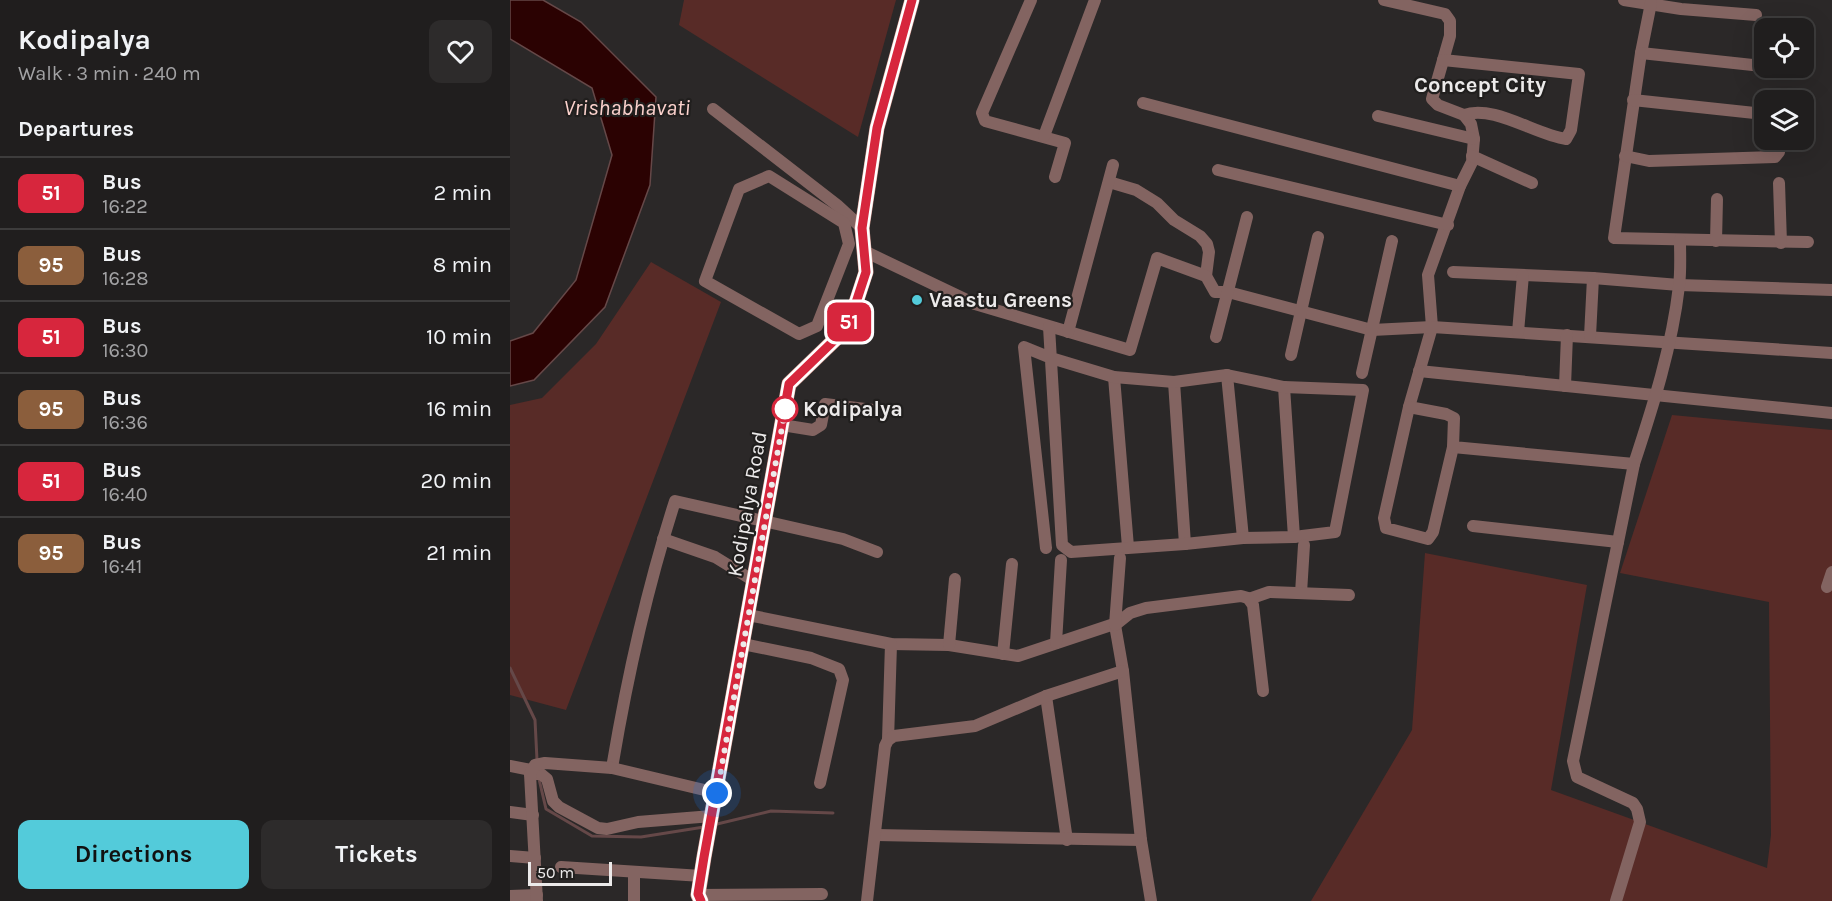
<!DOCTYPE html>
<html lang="en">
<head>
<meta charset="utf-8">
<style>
	body { margin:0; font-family:Karla,sans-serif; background:#2d2b2b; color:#f1f3f6; height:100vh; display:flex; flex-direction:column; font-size:22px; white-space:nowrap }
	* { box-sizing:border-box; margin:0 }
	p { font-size:20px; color:#a2a2a4 }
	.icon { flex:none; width:33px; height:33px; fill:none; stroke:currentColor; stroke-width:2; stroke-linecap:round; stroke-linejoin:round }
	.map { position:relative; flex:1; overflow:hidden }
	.drawer { display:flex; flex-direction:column; background:#201e1e; width:510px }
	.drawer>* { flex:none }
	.badge { padding:0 12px; border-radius:9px; font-size:21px; line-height:39px }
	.tools { position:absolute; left:1244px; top:18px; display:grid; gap:12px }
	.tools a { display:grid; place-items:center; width:60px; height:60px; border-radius:12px; background:#201e1e; box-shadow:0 6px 24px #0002,0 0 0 2px #3d3c3c; font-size:30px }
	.scale { position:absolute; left:18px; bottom:15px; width:84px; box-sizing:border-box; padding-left:6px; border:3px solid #eceaea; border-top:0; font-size:16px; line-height:21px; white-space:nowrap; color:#eceaea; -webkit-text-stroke:4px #211f1e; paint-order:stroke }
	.you { position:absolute; width:30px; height:30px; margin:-15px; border:4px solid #fff; border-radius:50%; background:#1a73e8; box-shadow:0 0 0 9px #1a73e833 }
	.map>.badge { position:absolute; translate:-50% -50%; box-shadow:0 0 0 3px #fff }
	h2 { padding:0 18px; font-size:22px; line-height:54px }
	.round { display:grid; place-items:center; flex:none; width:63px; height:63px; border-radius:12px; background:#2d2b2b }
	.headline { display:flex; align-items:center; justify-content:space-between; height:102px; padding:0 18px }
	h1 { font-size:28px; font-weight:700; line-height:45px }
	.cta { display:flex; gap:12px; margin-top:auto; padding:12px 18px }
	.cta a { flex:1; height:69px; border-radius:12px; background:#53cbda; color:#111; font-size:24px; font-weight:700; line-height:69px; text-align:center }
	.cta a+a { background:#2d2b2b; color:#f1f3f6 }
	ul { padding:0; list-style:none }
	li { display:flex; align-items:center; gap:18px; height:72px; padding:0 18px; border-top:2px solid #3d3c3c }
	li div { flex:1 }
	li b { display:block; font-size:22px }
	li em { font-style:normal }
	li .badge { min-width:66px; font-weight:700; text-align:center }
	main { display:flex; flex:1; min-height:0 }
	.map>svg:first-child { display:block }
	.green { fill:#582b27 }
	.water { fill:#2b0202; stroke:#654848; stroke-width:1.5 }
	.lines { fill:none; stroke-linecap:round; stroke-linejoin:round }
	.stream { stroke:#654848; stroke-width:3 }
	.minor { stroke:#836461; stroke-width:12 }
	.major { stroke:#dc9f97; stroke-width:15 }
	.line-casing { stroke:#fff; stroke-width:14 }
	.line { stroke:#d7263d; stroke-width:9 }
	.walk { stroke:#eceaea; stroke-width:6; stroke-dasharray:0 10.8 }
	.poi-dot { fill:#53cbda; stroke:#211f1e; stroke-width:2 }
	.stop-dot { fill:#fff; stroke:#d7263d; stroke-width:3 }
	.labels { text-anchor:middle; stroke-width:4.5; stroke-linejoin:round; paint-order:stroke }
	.poi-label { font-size:21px; font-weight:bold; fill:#eceaea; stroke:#211f1e; text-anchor:start }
	.stop-label { font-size:21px; font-weight:bold; fill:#eceaea; stroke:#211f1e; text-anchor:start }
	.street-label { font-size:21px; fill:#eceaea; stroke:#211f1e }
	.neighbourhood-label { font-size:22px; font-weight:bold; fill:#eceaea; stroke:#211f1e }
	.water-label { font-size:22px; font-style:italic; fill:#fcd2cd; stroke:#211f1e }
</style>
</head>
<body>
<main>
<section class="drawer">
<div class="headline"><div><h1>Kodipalya</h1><p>Walk · 3 min · 240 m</p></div><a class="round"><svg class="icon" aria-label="heart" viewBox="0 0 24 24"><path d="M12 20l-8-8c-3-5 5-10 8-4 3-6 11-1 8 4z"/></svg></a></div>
<h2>Departures</h2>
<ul>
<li><span class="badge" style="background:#d7263d;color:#fff">51</span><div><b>Bus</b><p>16:22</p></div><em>2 min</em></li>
<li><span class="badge" style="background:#8b5e3c;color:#fff">95</span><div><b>Bus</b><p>16:28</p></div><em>8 min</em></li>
<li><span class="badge" style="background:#d7263d;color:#fff">51</span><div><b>Bus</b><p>16:30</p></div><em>10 min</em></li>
<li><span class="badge" style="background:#8b5e3c;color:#fff">95</span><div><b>Bus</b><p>16:36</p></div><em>16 min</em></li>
<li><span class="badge" style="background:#d7263d;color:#fff">51</span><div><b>Bus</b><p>16:40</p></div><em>20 min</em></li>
<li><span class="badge" style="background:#8b5e3c;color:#fff">95</span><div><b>Bus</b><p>16:41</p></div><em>21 min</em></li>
</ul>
<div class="cta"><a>Directions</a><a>Tickets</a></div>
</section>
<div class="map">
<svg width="1322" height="901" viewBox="0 0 1322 901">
	<rect width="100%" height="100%" fill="#2b2828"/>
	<!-- green -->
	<g class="green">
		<polygon points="174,0 386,0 348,137 169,25"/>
		<polygon points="141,262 211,302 56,710 0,695 0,405 32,398 86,344"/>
		<polygon points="1162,415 1322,430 1322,901 801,901 902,730 915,553 1077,585 1041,790 1257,868 1261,835 1259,602 1110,573"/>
	</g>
	<!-- water -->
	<polygon class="water" points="0,0 33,0 71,22 146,97 140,185 95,307 24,380 0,386 0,341 23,333 66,280 102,155 82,88 0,39"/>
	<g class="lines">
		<!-- stream -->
		<g class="stream">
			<polyline points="0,668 25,720 27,760"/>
			<polyline points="29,779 36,809 82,836 131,837 194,827"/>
			<polyline points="203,825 261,811 323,813"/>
		</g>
		<!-- minor -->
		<g class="minor">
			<polyline points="521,0 472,113 475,121 555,143 545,177"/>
			<polyline points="874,0 935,14 940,21 940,36 922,99 928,105 954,115 961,124 964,139 962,162 950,186 918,275 922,327 899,407 874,518 876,528 918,539 923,532 943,447"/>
			<polyline points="1114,0 1171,9 1246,15"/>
			<polyline points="1141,3 1131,53 1104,238 1298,242"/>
			<polyline points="1131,53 1252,66"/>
			<path d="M933,60l136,14 -8,56 -5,9c-30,-4 -73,-35 -102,-24"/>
			<polyline points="1123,100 1254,114"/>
			<polyline points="633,103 950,186"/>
			<polyline points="203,109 327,205 352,228"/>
			<polyline points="868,116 964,139"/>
			<polyline points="534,136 585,0"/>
			<polyline points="962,156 1022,183"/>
			<polyline points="1115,156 1139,161 1265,157 1269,152 1270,140"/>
			<polyline points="708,170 938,225"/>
			<polygon points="259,176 334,223 339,244 307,326 289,334 195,281 229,189"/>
			<polyline points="599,182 626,190 647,203 664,220 690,236 697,244 699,252 696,276"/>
			<polyline points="1269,183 1271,243"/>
			<polyline points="1206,241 1207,199"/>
			<polyline points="354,251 465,304 620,350 647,258 696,276 705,292 718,292 862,330 922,327 1322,353"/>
			<polyline points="943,272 1083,278 1169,285 1322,290"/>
			<polyline points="558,332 603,165"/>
			<polyline points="1008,332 1013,275"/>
			<polyline points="1080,336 1083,278"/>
			<polyline points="706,337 737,217"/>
			<polyline points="781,355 808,237"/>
			<polyline points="909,371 1322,413"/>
			<polyline points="852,373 882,241"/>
			<polyline points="717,375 733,538"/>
			<polyline points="604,377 618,547"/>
			<polyline points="664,382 675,544"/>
			<polyline points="1055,386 1057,335"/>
			<polyline points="774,387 784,537"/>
			<path d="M899,407l37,7 8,4 -1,29 181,17c19,-58 38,-117 45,-178 2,-15 1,-31 1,-46"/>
			<polyline points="272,425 303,430 311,425 315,404 363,410"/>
			<polyline points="963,526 1108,542"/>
			<polyline points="153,539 205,557 244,581"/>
			<polyline points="536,548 514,347 541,358 604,377 664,382 717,375 774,387 853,390 825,532 784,537 733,538 675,544 561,552 552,545 539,327"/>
			<polyline points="1317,587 1322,572"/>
			<polyline points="791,593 794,545"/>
			<polyline points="739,599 759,592 839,595"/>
			<polyline points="238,615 381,644 439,645 508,656 601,625 605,625 613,671 631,840 641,901"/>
			<polyline points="605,625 620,613 636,608 731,596 738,598 743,605 753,691"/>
			<polyline points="605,625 610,558"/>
			<polyline points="546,643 551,560"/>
			<polyline points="233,644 301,658 329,669 333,680 310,783"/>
			<polyline points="439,645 445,579"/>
			<polyline points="493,654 502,564"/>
			<polyline points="536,696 557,840"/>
			<polyline points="378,740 381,644"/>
			<polyline points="0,766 21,770"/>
			<path d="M102,768c15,-90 35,-180 63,-267l168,38 34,13"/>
			<polyline points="20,774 31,774 37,779 43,801 49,807 88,828 97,829 128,822 202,816"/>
			<polyline points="0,812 23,815"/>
			<polyline points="366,835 631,840"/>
			<polyline points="0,856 25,858"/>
			<polyline points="51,867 192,876"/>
			<polyline points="188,895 312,894"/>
			<polyline points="0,896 27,895"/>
			<polyline points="27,901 20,774 25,765 35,763 102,768 207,793"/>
			<polyline points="124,901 124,872"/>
			<polyline points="357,901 375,746 378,740 384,736 465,726 536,696 613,671"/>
			<polyline points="1106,901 1130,822 1127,809 1123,803 1067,777 1063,761 1124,464"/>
		</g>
		<!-- major -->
		<polyline class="major" points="191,901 188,895 194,857 279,384 338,327 356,272 352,228 367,128 402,0"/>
	</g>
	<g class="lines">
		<defs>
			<polyline id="line" points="191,901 188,894 194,857 279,384 338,327 356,272 352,228 367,128 402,0"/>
		</defs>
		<!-- line casing -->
		<use href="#line" class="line-casing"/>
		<!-- line -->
		<use href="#line" class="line"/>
		<!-- walk -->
		<polyline class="walk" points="207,793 276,405 275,409"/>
	</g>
	<!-- markers -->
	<circle class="poi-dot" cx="407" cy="300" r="6"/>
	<circle class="stop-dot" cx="275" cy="409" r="12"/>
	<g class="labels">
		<!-- poi labels -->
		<g class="poi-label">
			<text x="419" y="307">Vaastu Greens</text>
		</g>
		<!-- stop labels -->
		<g class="stop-label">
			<text x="293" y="416">Kodipalya</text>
		</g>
		<!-- street labels -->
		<g class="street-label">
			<text transform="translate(237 504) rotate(-80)" y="7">Kodipalya Road</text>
		</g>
		<!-- neighbourhood labels -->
		<g class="neighbourhood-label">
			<text x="970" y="92">Concept City</text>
		</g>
		<!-- water labels -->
		<g class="water-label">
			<text x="117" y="115">Vrishabhavati</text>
		</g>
	</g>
</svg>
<div class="tools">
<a><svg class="icon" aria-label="locate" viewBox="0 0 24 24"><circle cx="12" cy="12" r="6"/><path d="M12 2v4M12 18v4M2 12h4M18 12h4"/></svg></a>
<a><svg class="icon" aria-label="layers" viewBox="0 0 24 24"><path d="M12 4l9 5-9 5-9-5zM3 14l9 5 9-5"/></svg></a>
</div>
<div class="scale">50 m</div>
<div class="you" style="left:207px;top:793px"></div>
<b class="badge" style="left:339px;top:322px;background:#d7263d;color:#fff">51</b>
</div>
</main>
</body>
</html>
